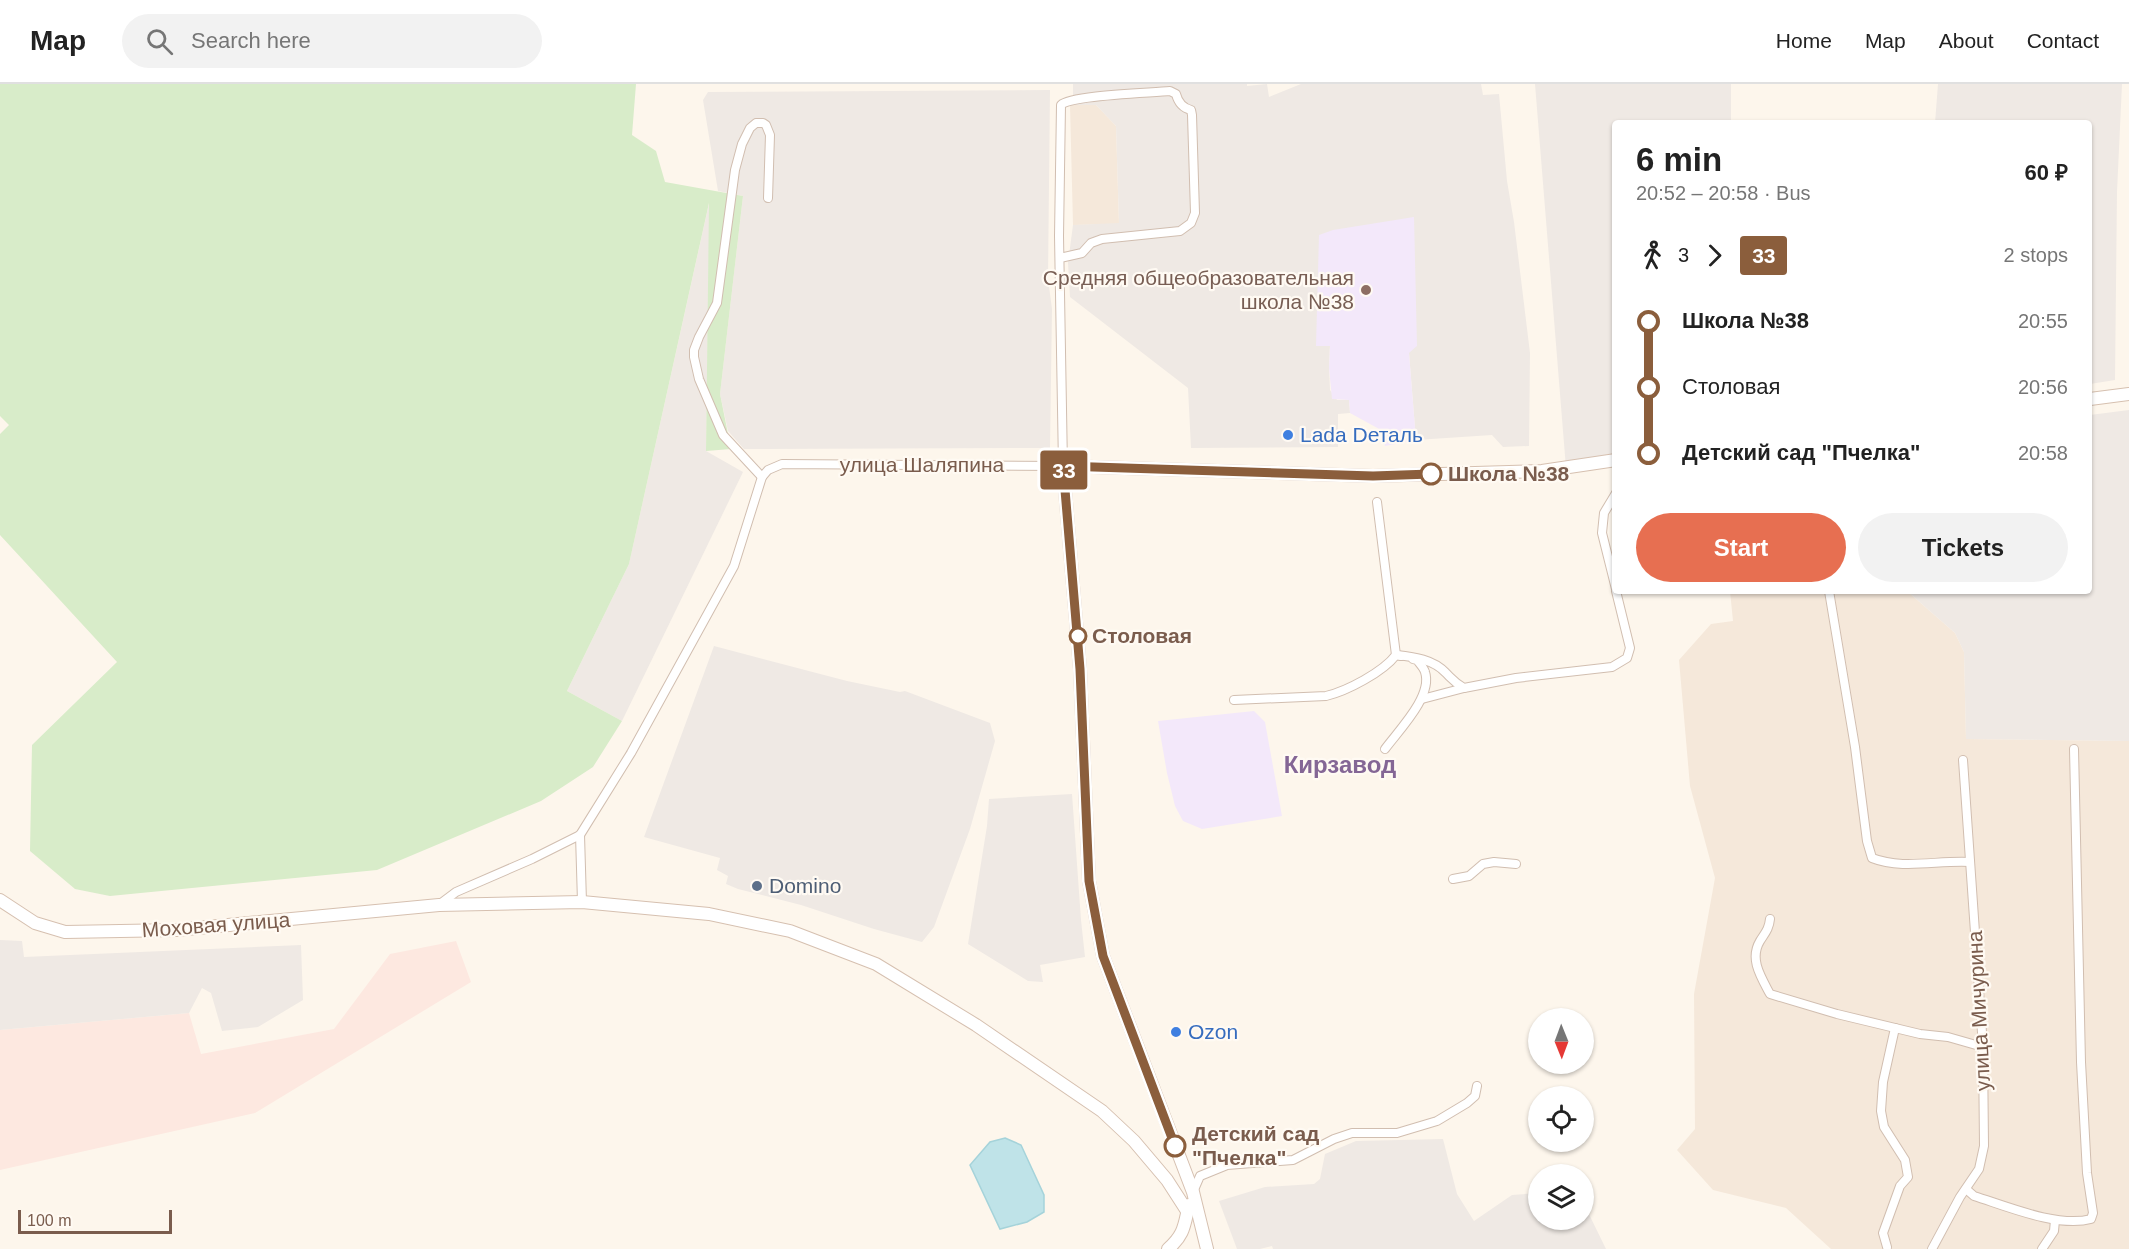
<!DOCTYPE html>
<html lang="en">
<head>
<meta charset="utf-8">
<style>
	body { margin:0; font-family:Helvetica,sans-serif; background:#f2f2f2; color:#222; height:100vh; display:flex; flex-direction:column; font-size:22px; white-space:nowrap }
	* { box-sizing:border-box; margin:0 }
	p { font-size:20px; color:#767676 }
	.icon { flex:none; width:33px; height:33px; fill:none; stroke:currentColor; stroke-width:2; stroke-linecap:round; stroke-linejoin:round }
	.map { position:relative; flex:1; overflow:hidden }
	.details { position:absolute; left:1612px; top:36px; width:480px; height:474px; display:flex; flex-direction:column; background:#fff; border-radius:6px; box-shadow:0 2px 4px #0004 }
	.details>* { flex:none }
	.badge { padding:0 12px; border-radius:4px; font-size:21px; line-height:39px }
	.needle { width:39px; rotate:179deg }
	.controls { position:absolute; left:1528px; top:924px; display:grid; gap:12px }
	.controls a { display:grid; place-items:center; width:66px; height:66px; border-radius:50%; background:#fff; box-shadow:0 2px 4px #0004; font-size:30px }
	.scale { position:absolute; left:18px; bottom:15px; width:154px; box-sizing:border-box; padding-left:6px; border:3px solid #7a5c4d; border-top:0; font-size:16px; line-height:21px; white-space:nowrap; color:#7a5c4d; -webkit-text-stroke:4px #fffaf3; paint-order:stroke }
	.map>.badge { position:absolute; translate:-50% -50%; box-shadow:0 0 0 3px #fff }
	.legs { display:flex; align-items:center; gap:9px; height:66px; padding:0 24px; font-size:20px }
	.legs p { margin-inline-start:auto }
	.head { display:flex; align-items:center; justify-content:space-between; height:102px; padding:0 24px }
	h1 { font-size:33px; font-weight:700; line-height:45px }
	.button { display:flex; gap:12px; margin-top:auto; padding:12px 24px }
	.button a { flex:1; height:69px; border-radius:36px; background:#e76f51; color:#fff; font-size:24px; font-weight:700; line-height:69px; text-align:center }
	.button a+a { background:#f2f2f2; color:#222 }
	ul { padding:0 24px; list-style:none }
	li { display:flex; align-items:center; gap:21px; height:66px; font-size:22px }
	li i { display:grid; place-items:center; width:9px; height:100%; margin:0 8px; background:currentColor }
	li i::after { content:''; width:15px; height:15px; margin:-8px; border:4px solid; border-radius:50%; background:#fff }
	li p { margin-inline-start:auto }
	li:first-child i { background:linear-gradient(#0000 50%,currentColor 0) }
	li:last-child i { background:linear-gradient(currentColor 50%,#0000 0) }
	header { display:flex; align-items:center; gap:36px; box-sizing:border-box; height:84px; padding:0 30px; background:#fff; border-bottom:2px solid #e0e0e0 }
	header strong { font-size:28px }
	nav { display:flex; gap:33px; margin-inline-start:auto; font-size:21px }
	.search { width:420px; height:54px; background:#f2f2f2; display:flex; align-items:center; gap:15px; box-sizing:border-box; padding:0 21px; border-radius:33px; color:#767676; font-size:22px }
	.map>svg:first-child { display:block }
	.residential { fill:#f5e8da }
	.commercial { fill:#fde8e0 }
	.industrial { fill:#efe9e4 }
	.education { fill:#f3e8fa }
	.green { fill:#d8ecc9 }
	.water { fill:#bfe3e8; stroke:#a5d3da; stroke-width:1.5 }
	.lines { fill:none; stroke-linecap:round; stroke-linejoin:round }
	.street-casing { stroke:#d1beb0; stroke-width:10 }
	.secondary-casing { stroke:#d6c0b0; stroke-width:14 }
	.street { stroke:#fff; stroke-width:8 }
	.secondary { stroke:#fff; stroke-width:12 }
	.line-1-casing { stroke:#fff; stroke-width:14 }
	.line-1 { stroke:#8b5e3c; stroke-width:9 }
	.education-dot { fill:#8d6e63; stroke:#fffaf3; stroke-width:2 }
	.shop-dot { fill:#3f7fe0; stroke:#fffaf3; stroke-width:2 }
	.stop-1-dot { fill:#fff; stroke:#8b5e3c; stroke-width:3 }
	.service-dot { fill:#5c6f8a; stroke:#fffaf3; stroke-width:2 }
	.labels { text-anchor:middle; stroke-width:4.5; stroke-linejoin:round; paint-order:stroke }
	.education-label { font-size:21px; fill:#785e54; stroke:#fffaf3; text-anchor:end }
	.shop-label { font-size:21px; fill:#366cbe; stroke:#fffaf3; text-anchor:start }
	.street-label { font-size:21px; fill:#7a5c4d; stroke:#fffaf3 }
	.stop-label { font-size:21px; font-weight:bold; fill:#7a5c4d; stroke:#fffaf3; text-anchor:start }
	.service-label { font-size:21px; fill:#4e5e75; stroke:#fffaf3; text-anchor:start }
	.quarter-label { font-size:24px; font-weight:bold; fill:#846695; stroke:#fffaf3 }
</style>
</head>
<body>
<header>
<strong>Map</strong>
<div class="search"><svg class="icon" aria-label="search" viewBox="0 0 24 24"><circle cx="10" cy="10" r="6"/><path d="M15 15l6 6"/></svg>Search here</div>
<nav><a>Home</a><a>Map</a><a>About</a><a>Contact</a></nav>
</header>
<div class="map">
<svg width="2129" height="1165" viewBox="0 0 2129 1165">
	<rect width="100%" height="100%" fill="#fdf6ec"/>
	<!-- residential -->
	<g class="residential">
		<polygon points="1070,21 1096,21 1116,42 1119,140 1073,141"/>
		<polygon points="1730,507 1907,507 1955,549 1964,568 1966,655 2129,657 2129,1165 1831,1165 1786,1124 1713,1106 1677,1066 1695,1045 1694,910 1715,794 1690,702 1679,576 1711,540 1733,537"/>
	</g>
	<!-- commercial -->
	<polygon class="commercial" points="456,857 471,898 255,1029 0,1086 0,946 189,929 201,970 334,945 390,870"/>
	<!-- industrial -->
	<g class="industrial">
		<polygon points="1073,0 1247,0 1247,2 1267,0 1269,13 1301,0 1481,0 1483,11 1499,10 1507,97 1514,138 1530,269 1529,362 1503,363 1492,351 1416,356 1409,269 1413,133 1316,262 1330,261 1329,284 1330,306 1337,316 1349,316 1350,329 1338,330 1338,363 1191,364 1188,304 1070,213 1068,179 1073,141 1119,139 1116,42 1096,21 1073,21"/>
		<polygon points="1535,0 1731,0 1731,39 1616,39 1615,374 1566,384"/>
		<polygon points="1938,0 2122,0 2117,108 2115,296 2090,300 2090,39 1935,39"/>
		<polygon points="1050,6 1048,195 1052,225 1050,364 744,365 728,347 720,310 743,112 718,107 703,16 708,8"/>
		<polygon points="710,115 706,367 743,388 622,637 567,607 629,480"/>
		<polygon points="2129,326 2129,657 1966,655 1964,568 1955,549 1907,507 2090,507 2090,331"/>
		<polygon points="714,562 847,597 900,608 905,607 990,639 995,657 970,745 934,843 922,858 874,845 801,821 738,805 726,800 728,792 717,786 720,774 644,753"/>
		<polygon points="1072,710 1081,836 1085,873 1040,881 1043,898 1028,897 968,860 987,742 989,715"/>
		<polygon points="0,856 22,857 24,873 301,861 303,916 258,943 222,947 211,909 202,904 189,929 0,946"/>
		<polygon points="1443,1055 1457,1110 1474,1137 1512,1111 1539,1109 1539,1136 1584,1136 1584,1120 1606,1165 1273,1165 1272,1162 1260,1165 1237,1165 1219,1117 1265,1103 1314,1100 1320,1095 1325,1070 1356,1057"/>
	</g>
	<!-- education -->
	<g class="education">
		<polygon points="1414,133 1417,262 1409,269 1416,356 1385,362 1381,346 1350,329 1349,316 1332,315 1329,284 1330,262 1316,262 1319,151 1333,146"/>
		<polygon points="1254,627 1265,638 1282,732 1202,745 1183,737 1175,722 1167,689 1158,637"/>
	</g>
	<!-- green -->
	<polygon class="green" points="0,0 636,0 632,51 656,67 665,98 743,112 720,310 731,365 706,367 709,119 629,480 567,607 622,637 593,683 541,717 377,786 110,812 75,805 30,767 32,661 117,578 0,451 0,350 9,341 0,332"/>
	<!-- water -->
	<polygon class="water" points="1005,1054 1021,1061 1044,1111 1044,1128 1027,1138 1000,1145 970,1081 990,1058"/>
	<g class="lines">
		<defs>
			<g id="street">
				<polyline points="762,393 723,351 699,295 694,273 694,266 699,253 717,219 735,86 742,60 750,44 756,39 763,39 766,41 770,51 768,114"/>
				<polyline points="1616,409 1604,429 1602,449 1616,505"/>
				<polyline points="1377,418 1396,571 1401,572"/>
				<path d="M1829,507l26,156 12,94 5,17c30,12 66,2 98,4"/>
				<polyline points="1422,615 1464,604"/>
				<path d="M1234,616l92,-4c21,-5 57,-24 70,-41 18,2 37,4 50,18 7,7 9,10 18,15l52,-10 96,-11 15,-9 3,-10 -14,-57"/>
				<path d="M1385,665c14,-19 48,-53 40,-77 -1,-4 -5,-8 -8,-12l-4,-1"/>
				<polyline points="580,751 582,818"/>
				<polyline points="1453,795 1469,792 1483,780 1494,778 1516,780"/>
				<path d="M440,820l16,-12 76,-33 48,-24 51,-82 103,-187 28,-89 6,-7 14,-6 281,2 -4,-230 2,-131c10,-10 90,-12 109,-14l6,3c2,8 7,14 15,16l1,5 3,98 -4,10 -11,8 -78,8 -11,4 -9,10 -22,5"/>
				<path d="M1770,835c-1,10 -5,14 -10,22 -11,18 1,36 10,53l67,20 83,20 28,3 35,10"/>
				<path d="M1966,1105l8,7c32,10 84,32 117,23l2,-6 -6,-40 -6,-111 -7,-313"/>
				<polyline points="1193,1108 1200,1092 1227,1081 1293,1076 1334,1055 1352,1049 1397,1049 1437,1037 1467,1019 1475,1012 1477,1002"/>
				<polyline points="1887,1163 1883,1149 1900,1102 1908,1093 1905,1076 1884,1043 1881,1027 1883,998 1895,944"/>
				<polyline points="1932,1165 1960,1113 1979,1085 1984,1062 1983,963 1963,676"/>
				<polyline points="2042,1165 2054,1147 2055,1136"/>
			</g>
			<g id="secondary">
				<polyline points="2090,315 2129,310"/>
				<polyline points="0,816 35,839 65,848 176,846 439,821 582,818 709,830 790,847 876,880 976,941 1102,1027 1134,1057 1167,1096 1187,1127"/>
				<path d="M1168,1165c17,-15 16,-24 21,-44"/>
				<polyline points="1207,1165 1193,1108 1103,872 1089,797 1080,585 1063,382 1373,392 1542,387 1616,376"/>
			</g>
		</defs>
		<!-- street casing -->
		<use href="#street" class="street-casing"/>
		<!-- secondary casing -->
		<use href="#secondary" class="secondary-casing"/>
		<!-- street -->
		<use href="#street" class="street"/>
		<!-- secondary -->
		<use href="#secondary" class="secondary"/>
	</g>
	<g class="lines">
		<defs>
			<polyline id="line-1" points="1175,1062 1103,872 1089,797 1080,585 1063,382 1373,392 1431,390"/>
		</defs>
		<!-- line-1 casing -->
		<use href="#line-1" class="line-1-casing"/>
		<!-- line-1 -->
		<use href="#line-1" class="line-1"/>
	</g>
	<!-- markers -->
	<circle class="education-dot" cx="1366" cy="206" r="6"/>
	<g class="shop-dot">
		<circle cx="1288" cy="351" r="6"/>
		<circle cx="1176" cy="948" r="6"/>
	</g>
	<g class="stop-1-dot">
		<circle cx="1431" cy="390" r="10"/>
		<circle cx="1078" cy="552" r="8"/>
		<circle cx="1175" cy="1062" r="10"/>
	</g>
	<circle class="service-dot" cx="757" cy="802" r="6"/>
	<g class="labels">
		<!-- education labels -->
		<g class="education-label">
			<text x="1354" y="201">Средняя общеобразовательная<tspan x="1354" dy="24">школа №38</tspan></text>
		</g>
		<!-- shop labels -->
		<g class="shop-label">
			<text x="1300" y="358">Lada Dеталь</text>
			<text x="1188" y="955">Ozon</text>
		</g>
		<!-- street labels -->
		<g class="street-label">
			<text x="922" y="388">улица Шаляпина</text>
			<text transform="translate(216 841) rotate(-4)" y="7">Моховая улица</text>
			<text transform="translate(1979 927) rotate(-93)" y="7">улица Мичурина</text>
		</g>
		<!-- stop labels -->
		<g class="stop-label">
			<text x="1448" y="397">Школа №38</text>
			<text x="1092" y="559">Столовая</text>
			<text x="1192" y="1057">Детский сад<tspan x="1192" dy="24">"Пчелка"</tspan></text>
		</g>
		<!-- service labels -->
		<g class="service-label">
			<text x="769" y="809">Domino</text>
		</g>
		<!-- quarter labels -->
		<g class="quarter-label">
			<text x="1340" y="689">Кирзавод</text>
		</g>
	</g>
</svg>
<div class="controls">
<a><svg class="needle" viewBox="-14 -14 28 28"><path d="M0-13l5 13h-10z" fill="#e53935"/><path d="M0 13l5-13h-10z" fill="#767676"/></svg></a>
<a><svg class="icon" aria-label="locate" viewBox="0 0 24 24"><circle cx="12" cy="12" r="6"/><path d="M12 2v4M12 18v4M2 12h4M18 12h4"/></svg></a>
<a><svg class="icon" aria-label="layers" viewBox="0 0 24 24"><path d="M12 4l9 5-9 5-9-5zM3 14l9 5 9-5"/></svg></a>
</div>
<div class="scale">100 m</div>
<b class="badge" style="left:1064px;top:386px;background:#8b5e3c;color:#fff">33</b>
<section class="details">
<div class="head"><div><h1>6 min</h1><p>20:52 – 20:58 · Bus</p></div><b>60 ₽</b></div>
<div class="legs"><svg class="icon" aria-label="walk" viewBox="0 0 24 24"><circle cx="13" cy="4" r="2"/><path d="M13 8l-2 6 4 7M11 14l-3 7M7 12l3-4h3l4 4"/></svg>3<svg class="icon" aria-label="forward" viewBox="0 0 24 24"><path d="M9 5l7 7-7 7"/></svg><b class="badge" style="background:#8b5e3c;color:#fff">33</b><p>2 stops</p></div>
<ul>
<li><i style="color:#8b5e3c"></i><b>Школа №38</b><p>20:55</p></li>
<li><i style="color:#8b5e3c"></i><span>Столовая</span><p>20:56</p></li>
<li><i style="color:#8b5e3c"></i><b>Детский сад &quot;Пчелка&quot;</b><p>20:58</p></li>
</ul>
<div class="button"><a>Start</a><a>Tickets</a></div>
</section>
</div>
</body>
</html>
